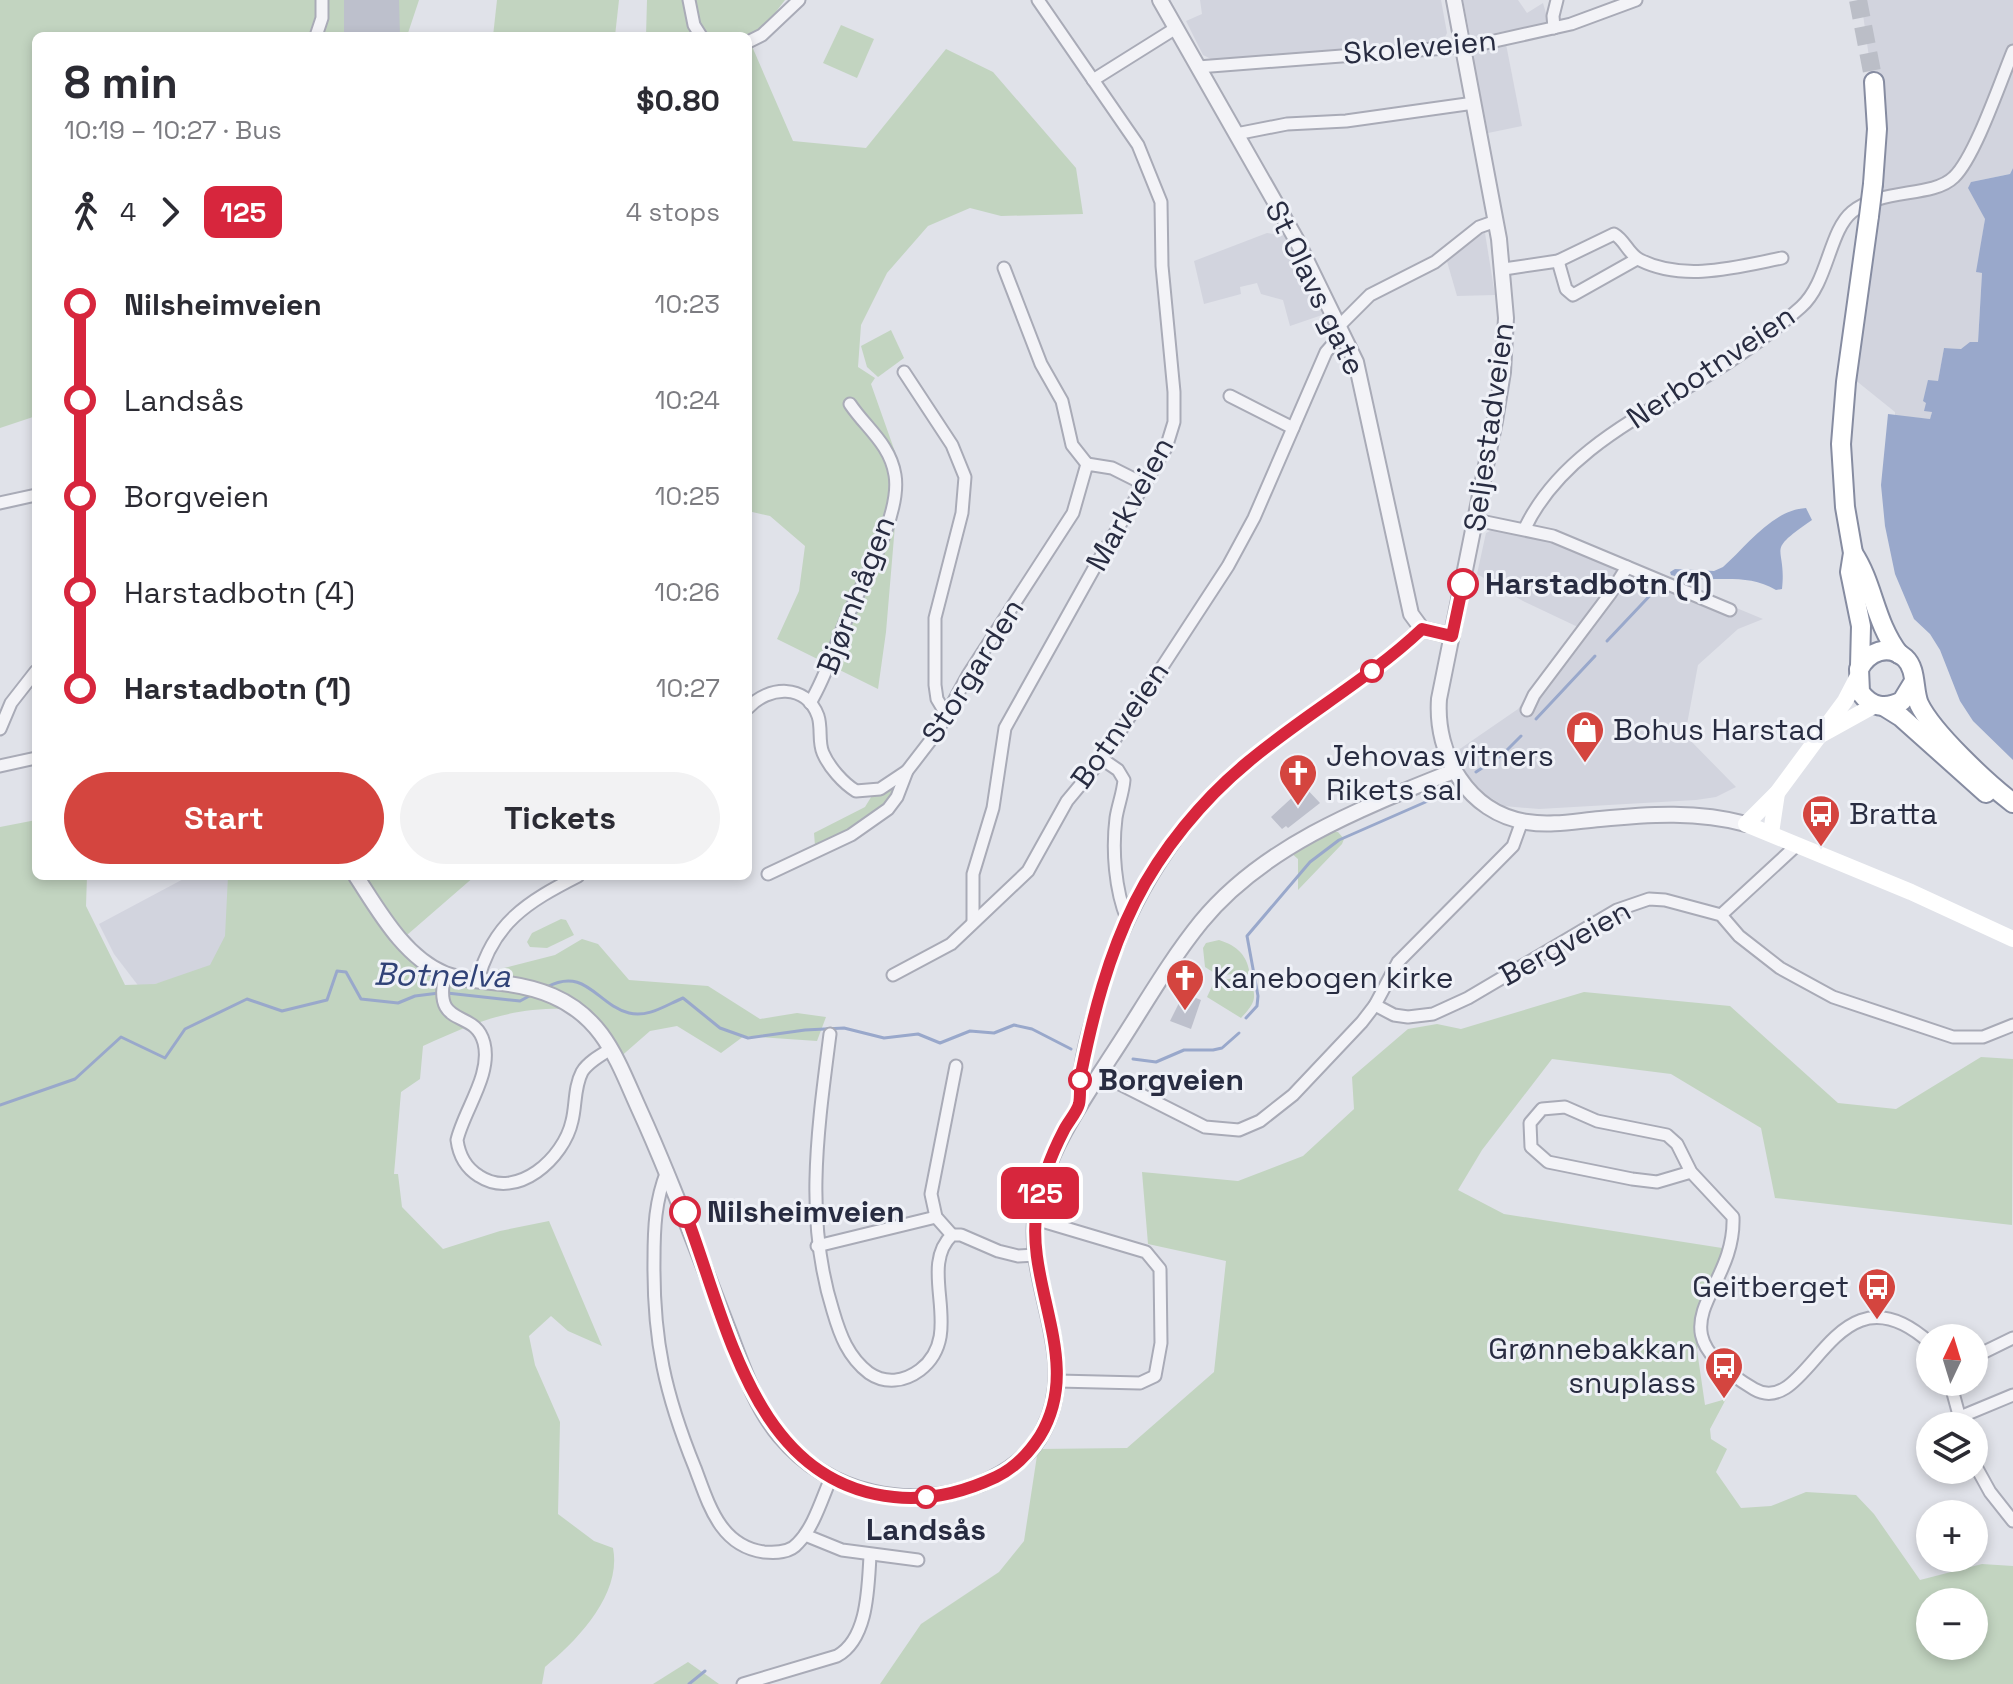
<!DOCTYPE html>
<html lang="en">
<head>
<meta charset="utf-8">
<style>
	body { margin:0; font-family:"Space Grotesk",sans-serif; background:#f2f2f3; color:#2b2b33; height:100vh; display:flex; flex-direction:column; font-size:30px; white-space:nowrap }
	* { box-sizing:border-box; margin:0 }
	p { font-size:26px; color:#7c7c81 }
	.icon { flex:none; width:44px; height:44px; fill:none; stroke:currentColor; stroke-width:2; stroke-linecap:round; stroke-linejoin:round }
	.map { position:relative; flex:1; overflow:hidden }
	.details { position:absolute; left:32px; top:32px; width:720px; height:848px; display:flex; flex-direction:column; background:#fff; border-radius:12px; box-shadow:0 4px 12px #0003 }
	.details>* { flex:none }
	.badge { padding:0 16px; border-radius:12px; font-size:28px; line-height:52px }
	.needle { width:52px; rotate:4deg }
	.buttons { position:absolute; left:1916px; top:1324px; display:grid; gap:16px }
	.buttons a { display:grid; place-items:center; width:72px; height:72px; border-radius:50%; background:#fff; box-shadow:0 4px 12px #0003; font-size:40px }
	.map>.badge { position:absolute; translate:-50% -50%; box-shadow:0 0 0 4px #fff }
	.legs { display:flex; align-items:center; gap:12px; height:88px; padding:0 32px; font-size:26px }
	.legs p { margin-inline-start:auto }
	.head { display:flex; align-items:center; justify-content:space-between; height:136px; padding:0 32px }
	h1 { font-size:44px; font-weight:700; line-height:60px }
	.primary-button { display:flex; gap:16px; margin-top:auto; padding:16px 32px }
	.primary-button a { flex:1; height:92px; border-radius:48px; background:#d4453f; color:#fff; font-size:32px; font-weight:700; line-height:92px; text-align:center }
	.primary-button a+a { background:#f2f2f3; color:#2b2b33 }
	ul { padding:0 32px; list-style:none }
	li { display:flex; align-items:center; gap:28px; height:96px; font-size:30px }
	li i { display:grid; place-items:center; width:12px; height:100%; margin:0 10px; background:currentColor }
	li i::after { content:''; width:20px; height:20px; margin:-10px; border:6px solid; border-radius:50%; background:#fff }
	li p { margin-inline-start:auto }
	li:first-child i { background:linear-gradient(#0000 50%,currentColor 0) }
	li:last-child i { background:linear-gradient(currentColor 50%,#0000 0) }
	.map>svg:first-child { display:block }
	.built { fill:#d2d4de }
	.green { fill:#c2d4c0; fill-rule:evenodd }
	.water { fill:#99a8cb }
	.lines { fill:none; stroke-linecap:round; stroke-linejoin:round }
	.stream { stroke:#99a8cb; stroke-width:3 }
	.building { fill:#bdc0cc }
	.trunk-tunnel { stroke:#bbbec7; stroke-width:18; stroke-dasharray:18 9; stroke-linecap:butt }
	.minor-casing { stroke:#a9abb7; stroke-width:15 }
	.tertiary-casing { stroke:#a9abb7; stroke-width:18 }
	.trunk-casing { stroke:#868ca1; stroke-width:22 }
	.minor { stroke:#f3f3f7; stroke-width:11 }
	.tertiary { stroke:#f3f3f7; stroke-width:14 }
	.secondary { stroke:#fff; stroke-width:16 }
	.trunk { stroke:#fff; stroke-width:18 }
	.trunk-bridge-casing { stroke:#868ca1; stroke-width:22; stroke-linecap:butt }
	.trunk-bridge { stroke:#fff; stroke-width:18 }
	.line-1-casing { stroke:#fff; stroke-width:18 }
	.line-1 { stroke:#d7263d; stroke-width:12 }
	.stop-1-dot { fill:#fff; stroke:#d7263d; stroke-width:4 }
	.labels { text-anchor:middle; stroke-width:6; stroke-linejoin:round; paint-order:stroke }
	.street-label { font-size:30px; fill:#282c41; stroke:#eff1f7 }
	.stop-label { font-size:30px; font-weight:bold; fill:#282c41; stroke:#eff1f7; text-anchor:start }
	.poi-label { font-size:30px; fill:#282c41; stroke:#eff1f7; text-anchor:start }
	.water-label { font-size:32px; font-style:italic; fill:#304277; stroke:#eff1f7 }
</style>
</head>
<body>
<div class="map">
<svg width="2013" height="1684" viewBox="0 0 2013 1684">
	<rect width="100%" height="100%" fill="#e0e2e9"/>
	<!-- built -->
	<g class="built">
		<polygon points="1200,0 1441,0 1447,33 1444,39 1435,41 1213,60 1203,55 1186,21 1202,14"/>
		<polygon points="1463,0 1518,0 1527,13 1543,3 1548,20 1544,24 1474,37 1470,35"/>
		<polygon points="1861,0 2013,0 2013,168 2010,174 1971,182 1985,219 1977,272 1982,273 1978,342 1961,349 1944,348 1938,382 1926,403 1932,412 1930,419 1895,416 1895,412 1854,379 1872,79"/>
		<polygon points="1506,44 1522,126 1488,133 1473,57 1478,50"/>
		<polygon points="1478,230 1485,233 1495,295 1457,296 1446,258"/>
		<polygon points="1267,233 1286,236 1325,314 1290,326 1283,300 1261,294 1257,283 1240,287 1241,294 1204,304 1194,261"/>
		<polygon points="1492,530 1535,535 1676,583 1763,619 1738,629 1698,665 1685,735 1736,787 1716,797 1696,800 1539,809 1504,806 1483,793 1461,768 1454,753 1518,709 1580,628 1523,601 1477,574 1486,533"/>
		<polygon points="189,876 256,876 280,951 140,988 114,954 99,924"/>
	</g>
	<!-- green -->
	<g class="green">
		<polygon points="0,0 419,0 407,36 36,36 36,416 0,428"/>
		<polygon points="497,0 619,0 615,36 493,36"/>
		<polygon points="647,0 785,0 751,44 793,141 866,148 946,49 993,72 1076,168 1083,214 1001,216 970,208 928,226 887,273 861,325 858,367 875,378 871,384 900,466 886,632 878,689 777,639 799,591 805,546 770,516 748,511 748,36 646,36"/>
		<polygon points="841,25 874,39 857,78 823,63"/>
		<polygon points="891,330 904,358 878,377 867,367 861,346"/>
		<path d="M901,782c-27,39 -43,46 -86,64l-1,-13 51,-26 8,-13z"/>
		<path d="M36,820v56h51l-1,30 39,79 30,-1 55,-19 15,-29 3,-60h247l-68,59 38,38 40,3 3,-4 67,-17 27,-16 16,5 31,36 79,6 52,33 37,-6 29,4 -9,24 -73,-5 -23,17 -44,-27 -27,5 -32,28 -46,-50c-63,-2 -93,12 -149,37l-3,33 -19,13 -7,82h4l4,33 41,42 57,-18 49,-10 53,125 -34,-15 -17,-15 -22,20 6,29 25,57 -2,92 36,27 19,7c9,46 -35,92 -68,119l-3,17h-542v-857z"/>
		<polygon points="1329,832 1338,832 1344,839 1342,844 1298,890 1298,859 1290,852"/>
		<polygon points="561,919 566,920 574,935 547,948 530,947 527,942 532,933"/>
		<path d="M1219,940c19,6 29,16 31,36l-4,3 4,1c8,19 4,24 -9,38l-34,-21 8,-17 15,-1 8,-6 -19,3 -14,-9 -2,-19 3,-5z"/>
		<path d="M1584,992l146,14 108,97 58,6 85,-52 32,2 -1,166 -237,-27 -14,-70 -90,-54 -119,-15 -70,91 -24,40 46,24 218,34 -25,102 8,55 21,-6 -16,30 1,10 16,10 -11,23 25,36 30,-2 35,-14 50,3 18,19 46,66 62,-16 31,2v118h-1133l41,-60 78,-52 25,-31 14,-92 89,-1 87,-76 12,-111 -78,-17 -6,-72 96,9 65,-25 51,-47 -2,-32 56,-48 29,-5 24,5zM1930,1602h44v44h-44z"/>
		<polygon points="688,1662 719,1684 653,1684"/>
	</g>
	<!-- water -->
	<g class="water">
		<polygon points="2013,168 2013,760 1973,721 1960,701 1940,650 1930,634 1914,619 1895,574 1885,526 1881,485 1888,414 1930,419 1932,412 1924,411 1926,403 1923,401 1928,380 1938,381 1944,348 1961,349 1970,342 1978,342 1982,273 1976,272 1985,219 1968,188 1971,182 2010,174"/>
		<path d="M1806,508l6,12c-49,34 -25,23 -30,69l-6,1c-34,-20 -70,-4 -105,-15l-1,-3 5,-3 39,2 9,-4c23,-20 49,-57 83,-59z"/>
	</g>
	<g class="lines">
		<!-- stream -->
		<g class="stream">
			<polyline points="1607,641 1658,587"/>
			<polyline points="1536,719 1595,656"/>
			<polyline points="1476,772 1502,755 1521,736"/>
			<path d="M547,987c39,-21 50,18 82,26 19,5 37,-8 54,-15l37,30 28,10 57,-8 39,-2 40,10 34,-4 22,9 30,-12 24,2 20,-8 18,4 39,20"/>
			<polyline points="447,993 520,1001 533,994"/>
			<polyline points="1246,1018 1257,1006 1258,996 1247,936 1310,862 1339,840 1437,797"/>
			<polyline points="1133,1059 1156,1062 1184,1050 1213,1050 1222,1048 1239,1033"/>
			<polyline points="0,1105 75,1079 121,1037 165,1058 185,1029 247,999 282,1011 327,1000 337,971 346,972 361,999 398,1003 415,996 439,993"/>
			<polyline points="689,1684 705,1671"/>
		</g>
	</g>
	<!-- building -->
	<g class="building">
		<polygon points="344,0 399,0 400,36 385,36 384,32 344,33"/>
		<polygon points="1302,784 1320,803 1288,828 1286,826 1282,829 1271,817 1297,793 1294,791"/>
		<polygon points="1184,993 1201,1000 1191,1029 1170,1021"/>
	</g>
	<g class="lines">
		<!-- trunk-tunnel -->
		<polyline class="trunk-tunnel" points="1858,0 1874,82"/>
		<defs>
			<g id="minor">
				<polyline points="689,0 694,25 701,36"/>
				<polyline points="1554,28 1553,16 1557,0"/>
				<polyline points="316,36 322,18 322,0"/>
				<polyline points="748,42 762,35 799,0"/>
				<polyline points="1198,67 1472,46 1571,24 1636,0"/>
				<polyline points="1093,80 1176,28"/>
				<polyline points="1236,134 1287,124 1346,121 1474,103"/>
				<polyline points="1558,261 1566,289 1573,295 1637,259"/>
				<polyline points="1004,268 1041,364 1062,401 1072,445 1087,464"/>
				<path d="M1504,269l54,-8 56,-27c11,6 14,20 26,26 44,22 97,7 142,-2"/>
				<polyline points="1340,325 1370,295 1435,262 1479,227 1496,221"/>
				<polyline points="904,372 952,445 965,477 962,513 935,618 935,685 937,699 946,714"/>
				<polyline points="1230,396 1293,428"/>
				<polyline points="0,503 36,495"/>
				<polyline points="1476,520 1553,536 1730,610"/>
				<path d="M1525,528c36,-75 116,-112 183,-153 33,-20 64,-42 93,-68 27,-24 28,-76 51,-95 22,-18 55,-17 81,-24 7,-2 16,-6 21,-11 21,-20 47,-97 59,-126"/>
				<path d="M810,703c15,-25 23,-51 34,-78 15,-38 58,-109 51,-150 -5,-31 -29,-47 -45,-71"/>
				<path d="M748,708c20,-22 58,-25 70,8 4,12 0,26 5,37 6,14 20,30 33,38l24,-2 27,-18"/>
				<polyline points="1527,710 1534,695 1610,594 1627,567"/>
				<polyline points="0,729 11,703 36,671"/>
				<path d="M1102,759l16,11 6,10c-1,13 -6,25 -8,38 -4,32 -1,72 11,101"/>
				<polyline points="0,766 36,758"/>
				<polyline points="768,874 851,835 888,809 897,797 907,771 937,732 968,675 1073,513 1087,464 1112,468 1144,484"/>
				<polyline points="1721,915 1797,845"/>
				<polyline points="973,921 973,874 993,808 1005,728 1097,563 1166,448 1174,422 1174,392 1162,266 1161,202 1138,145 1038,0"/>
				<path d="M445,974c-13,57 30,33 39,69 8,32 -20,67 -27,97 2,15 9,28 22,36 38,25 85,-18 93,-55 4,-15 2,-34 10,-49 6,-10 19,-17 29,-23"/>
				<polyline points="893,975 951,944 1028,871 1067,801 1102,759 1228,566 1254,518 1326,352 1333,344 1345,338"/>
				<path d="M478,980c15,-57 49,-78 100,-104"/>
				<polyline points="1375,1005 1394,1015 1408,1017 1433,1014 1468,998 1617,910 1649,899 1665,900 1721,915 1739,936 1780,968 1833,997 1953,1037 1983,1037 2013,1025"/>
				<path d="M830,1034c-12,94 -26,185 3,277 7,24 15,46 36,62 16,11 35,9 51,-3 47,-36 -4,-101 32,-135h9l37,16 20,5 18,-1"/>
				<polyline points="1100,1074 1205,1127 1239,1130 1260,1121 1293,1095 1362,1022 1375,1005 1398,962 1513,846 1522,821"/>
				<path d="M1079,1104c-3,-37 12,-84 24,-119 28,-87 74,-162 144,-222 56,-48 121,-84 175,-134"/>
				<path d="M667,1171c-12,30 -13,57 -13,89 -1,80 11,134 41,208 14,37 25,78 69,84 12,1 26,1 34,-9 16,-16 24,-45 33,-65"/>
				<path d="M1691,1172l-34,10 -25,-3 -84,-17 -17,-15 -1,-24 12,-14 23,-2 32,14 70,14 10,9 14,28 42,45c3,79 -87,108 21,172 56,33 79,-133 176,-46"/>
				<polyline points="1035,1219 1146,1252 1160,1269 1161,1343 1155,1376 1140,1383 1058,1381"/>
				<polyline points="952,1235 936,1217 931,1194 956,1066"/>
				<polyline points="817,1246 936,1217"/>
				<polyline points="1974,1357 2013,1338"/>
				<polyline points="1950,1382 1962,1426"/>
				<polyline points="1960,1417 2013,1395"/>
				<polyline points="1974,1463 1990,1492 2013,1521"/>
				<polyline points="805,1535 842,1550 918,1560"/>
				<path d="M743,1684l94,-28c31,-17 31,-68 33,-100"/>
			</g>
			<g id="tertiary">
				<polyline points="1160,0 1296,239 1356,362 1411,614 1422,629 1452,636"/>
				<path d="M1454,0l45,239 7,79 -3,54 -8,49 -56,278c-4,56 29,114 88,123 24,4 49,-1 73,-3 50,-5 98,-8 146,5"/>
				<path d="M356,876c23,35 48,81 89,98 15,6 32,6 47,8 44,4 82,16 109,52 17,23 27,51 39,77 32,70 58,141 86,213 15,38 28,81 54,112 50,59 130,76 200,48 28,-12 51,-28 64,-55 35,-69 -14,-137 -9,-207 5,-62 43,-114 75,-164 30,-45 57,-94 91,-136 63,-77 163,-115 253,-151"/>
			</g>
			<g id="trunk">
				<polyline points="1873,184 1877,129 1874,82"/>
				<path d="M1853,553c21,32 21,68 46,101"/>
				<polyline points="1860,666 1861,626 1850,572 1853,553 1845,507 1841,444 1846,382 1869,216"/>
				<path d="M1913,683l-11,18c-17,9 -31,6 -42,-9l-1,-23c9,-17 29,-26 46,-11 12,11 8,32 14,46 14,29 68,79 94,99"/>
				<polyline points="1885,707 1901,717 1986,793"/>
			</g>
		</defs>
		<!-- minor casing -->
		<use href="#minor" class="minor-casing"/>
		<!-- tertiary casing -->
		<use href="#tertiary" class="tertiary-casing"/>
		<!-- trunk casing -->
		<use href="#trunk" class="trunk-casing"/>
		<!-- minor -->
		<use href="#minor" class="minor"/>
		<!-- tertiary -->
		<use href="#tertiary" class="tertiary"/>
		<!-- secondary -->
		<g class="secondary">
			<polyline points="1857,678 1845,701 1777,793 1746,824 1911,892 2013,939"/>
			<polyline points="1819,736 1875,705"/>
			<polyline points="1771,833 1777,793"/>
		</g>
		<!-- trunk -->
		<use href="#trunk" class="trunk"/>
		<defs>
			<polyline id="trunk-bridge" points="1869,216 1873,184"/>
		</defs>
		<!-- trunk-bridge casing -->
		<use href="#trunk-bridge" class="trunk-bridge-casing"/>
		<!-- trunk-bridge -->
		<use href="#trunk-bridge" class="trunk-bridge"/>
	</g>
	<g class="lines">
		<defs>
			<path id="line-1" d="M685,1212c42,109 68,271 209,285 36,4 70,-5 102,-20 19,-9 33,-24 44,-41 45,-74 -16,-151 -3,-228 4,-26 15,-55 27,-78 4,-8 13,-18 15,-26 2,-9 0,-20 2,-30 12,-59 27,-118 54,-172 26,-52 68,-103 113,-140 56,-47 121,-83 174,-133l30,7 11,-52"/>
		</defs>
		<!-- line-1 casing -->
		<use href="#line-1" class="line-1-casing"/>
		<!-- line-1 -->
		<use href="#line-1" class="line-1"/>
	</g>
	<!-- icons -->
	<defs>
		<symbol id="shop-pin" viewBox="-11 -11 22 30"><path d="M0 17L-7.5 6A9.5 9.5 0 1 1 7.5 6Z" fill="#d4453f" stroke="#eff1f7"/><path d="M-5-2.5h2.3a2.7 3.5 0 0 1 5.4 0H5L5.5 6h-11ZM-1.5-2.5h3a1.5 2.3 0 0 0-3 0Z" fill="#fff"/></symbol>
		<symbol id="church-pin" viewBox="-11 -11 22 30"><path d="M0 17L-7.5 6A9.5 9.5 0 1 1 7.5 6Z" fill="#d4453f" stroke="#eff1f7"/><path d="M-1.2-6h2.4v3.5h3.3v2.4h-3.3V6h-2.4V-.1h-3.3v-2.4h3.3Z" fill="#fff"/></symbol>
		<symbol id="bus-pin" viewBox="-11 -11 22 30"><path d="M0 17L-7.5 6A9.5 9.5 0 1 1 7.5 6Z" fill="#d4453f" stroke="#eff1f7"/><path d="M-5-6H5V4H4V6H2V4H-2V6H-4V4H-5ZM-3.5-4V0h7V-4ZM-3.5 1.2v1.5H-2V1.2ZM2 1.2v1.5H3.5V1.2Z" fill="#fff"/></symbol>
	</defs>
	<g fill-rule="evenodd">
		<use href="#shop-pin" x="1563" y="708" width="44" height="60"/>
		<use href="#church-pin" x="1276" y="751" width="44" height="60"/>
		<use href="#bus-pin" x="1799" y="792" width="44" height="60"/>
		<use href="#church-pin" x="1163" y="956" width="44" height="60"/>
		<use href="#bus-pin" x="1855" y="1265" width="44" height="60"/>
		<use href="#bus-pin" x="1702" y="1344" width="44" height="60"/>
	</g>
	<!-- markers -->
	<g class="stop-1-dot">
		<circle cx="1463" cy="584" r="14"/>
		<circle cx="1372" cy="671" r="10"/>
		<circle cx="1080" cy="1080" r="10"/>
		<circle cx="685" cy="1212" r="14"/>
		<circle cx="926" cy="1497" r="10"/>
	</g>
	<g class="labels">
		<!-- street labels -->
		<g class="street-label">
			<text transform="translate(1420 47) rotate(-5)" y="10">Skoleveien</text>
			<text transform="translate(1315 288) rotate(64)" y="10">St Olavs gate</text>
			<text transform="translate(1711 367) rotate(-34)" y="10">Nerbotnveien</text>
			<text transform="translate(1489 427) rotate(-82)" y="10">Seljestadveien</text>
			<text transform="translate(1130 504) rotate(-61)" y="10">Markveien</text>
			<text transform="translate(856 595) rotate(-69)" y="10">Bjørnhågen</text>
			<text transform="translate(973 671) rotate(-58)" y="10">Storgarden</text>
			<text transform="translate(1120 725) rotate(-55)" y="10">Botnveien</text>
			<text transform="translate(1565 943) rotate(-29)" y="10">Bergveien</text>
		</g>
		<!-- stop labels -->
		<g class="stop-label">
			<text x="1485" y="594">Harstadbotn (1)</text>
			<text x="1098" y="1090">Borgveien</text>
			<text x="707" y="1222">Nilsheimveien</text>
			<text x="926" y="1540" text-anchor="middle">Landsås</text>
		</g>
		<!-- poi labels -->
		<g class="poi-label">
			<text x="1613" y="740">Bohus Harstad</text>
			<text x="1326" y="766">Jehovas vitners<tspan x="1326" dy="34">Rikets sal</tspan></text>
			<text x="1849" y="824">Bratta</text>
			<text x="1213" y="988">Kanebogen kirke</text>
			<text x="1849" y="1297" text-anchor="end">Geitberget</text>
			<text x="1696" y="1359" text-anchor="end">Grønnebakkan<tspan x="1696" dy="34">snuplass</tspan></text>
		</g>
		<!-- water labels -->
		<g class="water-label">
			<text transform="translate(442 975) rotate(1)" y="11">Botnelva</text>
		</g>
	</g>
</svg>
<div class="buttons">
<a><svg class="needle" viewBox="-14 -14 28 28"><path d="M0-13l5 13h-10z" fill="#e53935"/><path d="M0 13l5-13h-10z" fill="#7c7c81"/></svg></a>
<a><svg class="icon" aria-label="layers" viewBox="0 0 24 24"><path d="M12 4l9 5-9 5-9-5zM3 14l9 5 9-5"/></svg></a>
<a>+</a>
<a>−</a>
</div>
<b class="badge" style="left:1040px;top:1193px;background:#d7263d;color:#fff">125</b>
<section class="details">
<div class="head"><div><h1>8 min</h1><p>10:19 – 10:27 · Bus</p></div><b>$0.80</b></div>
<div class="legs"><svg class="icon" aria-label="walk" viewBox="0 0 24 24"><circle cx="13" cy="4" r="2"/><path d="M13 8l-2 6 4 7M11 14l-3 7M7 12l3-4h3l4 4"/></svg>4<svg class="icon" aria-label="forward" viewBox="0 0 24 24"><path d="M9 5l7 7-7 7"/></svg><b class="badge" style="background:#d7263d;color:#fff">125</b><p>4 stops</p></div>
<ul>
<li><i style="color:#d7263d"></i><b>Nilsheimveien</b><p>10:23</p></li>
<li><i style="color:#d7263d"></i><span>Landsås</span><p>10:24</p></li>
<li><i style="color:#d7263d"></i><span>Borgveien</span><p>10:25</p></li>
<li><i style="color:#d7263d"></i><span>Harstadbotn (4)</span><p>10:26</p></li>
<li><i style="color:#d7263d"></i><b>Harstadbotn (1)</b><p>10:27</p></li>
</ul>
<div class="primary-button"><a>Start</a><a>Tickets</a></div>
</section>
</div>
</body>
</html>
